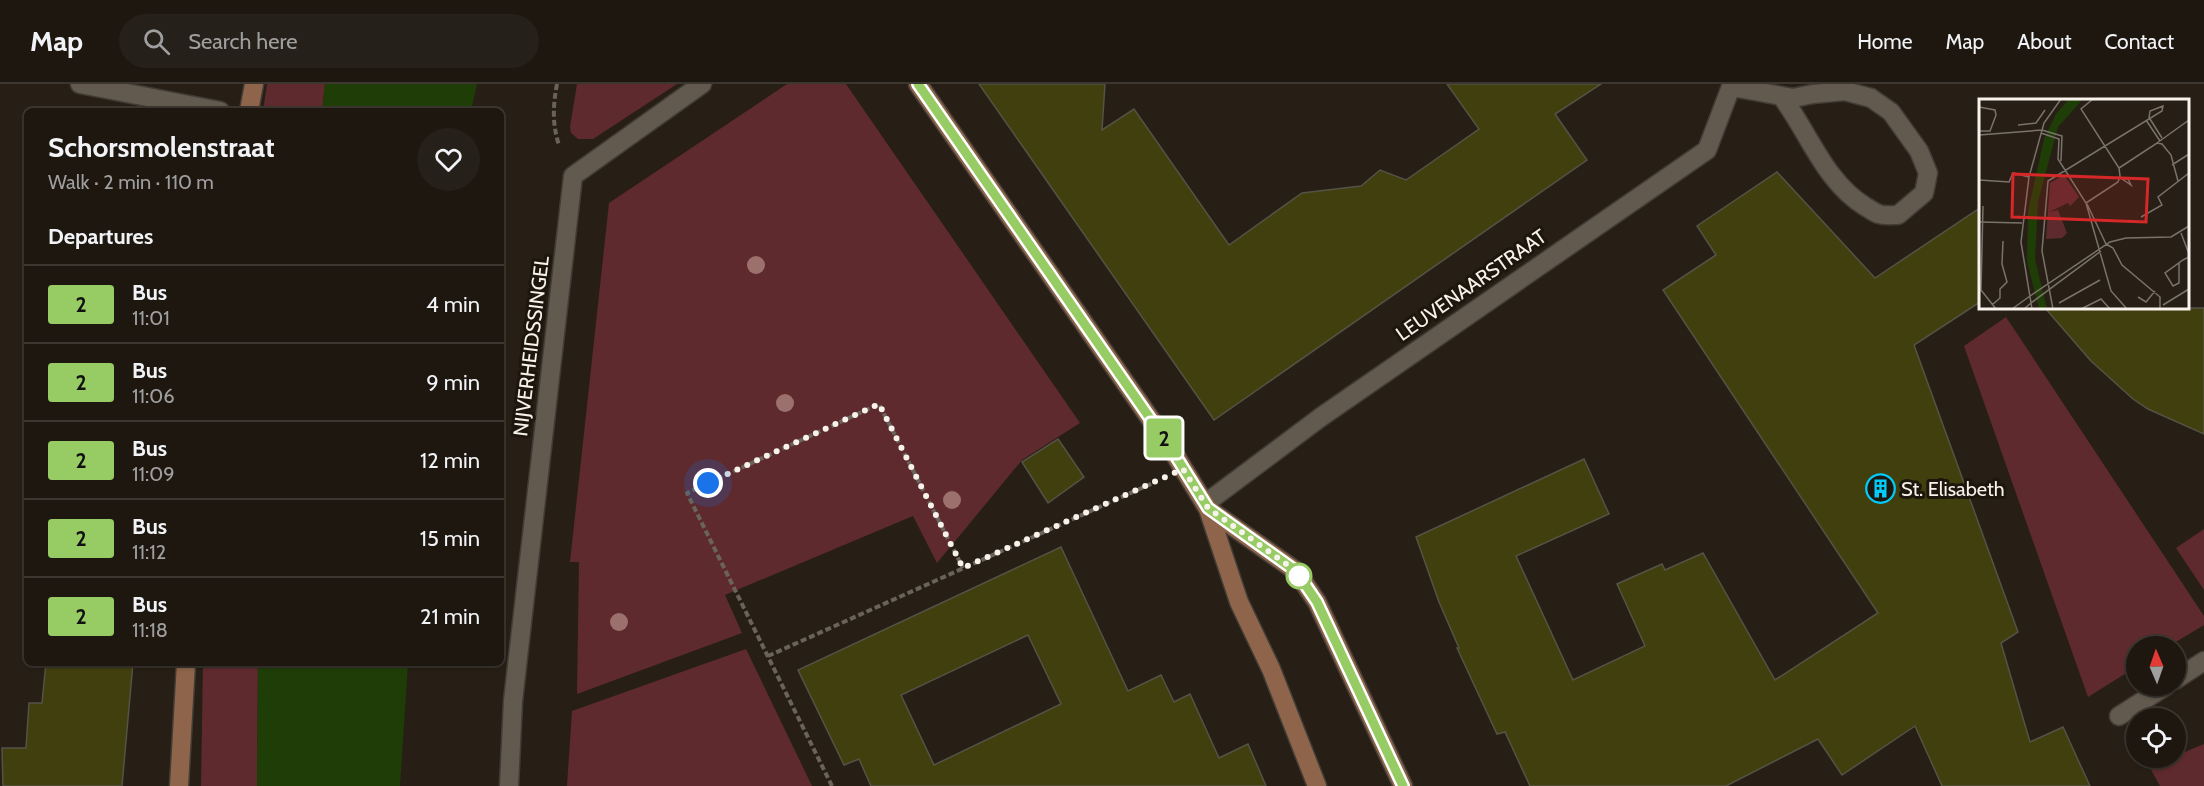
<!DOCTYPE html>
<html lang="en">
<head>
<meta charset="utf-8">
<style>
	body { margin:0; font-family:Cabin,sans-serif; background:#252019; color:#f1f3f6; height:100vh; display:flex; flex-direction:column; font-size:22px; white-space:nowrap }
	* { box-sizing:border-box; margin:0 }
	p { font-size:20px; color:#a09f9f }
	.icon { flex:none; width:33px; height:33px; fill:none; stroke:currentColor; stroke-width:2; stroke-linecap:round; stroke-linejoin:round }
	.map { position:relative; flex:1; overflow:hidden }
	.panel { position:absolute; left:24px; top:24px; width:480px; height:558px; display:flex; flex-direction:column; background:#1d1710; border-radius:9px; box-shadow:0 2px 4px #0004,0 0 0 2px #3b3630 }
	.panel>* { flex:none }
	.badge { padding:0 12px; border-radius:4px; font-size:21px; line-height:39px }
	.needle { width:39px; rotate:358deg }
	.buttons { position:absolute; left:2126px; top:552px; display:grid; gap:12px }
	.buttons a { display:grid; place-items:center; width:60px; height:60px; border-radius:50%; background:#1d1710; box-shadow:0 2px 4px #0004,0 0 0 2px #3b3630; font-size:30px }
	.you { position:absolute; width:30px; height:30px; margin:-15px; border:4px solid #fff; border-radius:50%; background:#1a73e8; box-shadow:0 0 0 9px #1a73e833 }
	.map>.badge { position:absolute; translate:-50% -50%; box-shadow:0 0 0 3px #fff }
	h2 { padding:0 24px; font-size:22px; line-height:54px }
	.round { display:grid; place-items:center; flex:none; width:63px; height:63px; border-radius:32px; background:#252019 }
	.headline { display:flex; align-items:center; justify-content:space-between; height:102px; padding:0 24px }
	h1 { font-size:28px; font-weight:700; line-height:45px }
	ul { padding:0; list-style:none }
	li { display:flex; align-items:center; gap:18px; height:78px; padding:0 24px; border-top:2px solid #3b3630 }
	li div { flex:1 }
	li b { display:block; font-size:22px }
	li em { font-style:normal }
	li .badge { min-width:66px; font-weight:700; text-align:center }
	header { display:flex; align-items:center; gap:36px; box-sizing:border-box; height:84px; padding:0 30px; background:#1d1710; border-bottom:2px solid #3b3630 }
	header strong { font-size:28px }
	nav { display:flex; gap:33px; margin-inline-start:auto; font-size:21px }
	.search { width:420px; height:54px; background:#252019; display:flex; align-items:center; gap:15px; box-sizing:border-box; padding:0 21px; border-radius:33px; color:#a09f9f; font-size:22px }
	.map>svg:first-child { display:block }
	.green { fill:#5e2a2d }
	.water { fill:#1f3e07 }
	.building { fill:#423f0f; stroke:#535346; stroke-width:1.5; fill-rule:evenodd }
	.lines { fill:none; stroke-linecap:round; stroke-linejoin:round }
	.lane-casing { stroke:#423c36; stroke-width:21 }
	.street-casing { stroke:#423c36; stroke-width:21 }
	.secondary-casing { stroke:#423c36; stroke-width:21 }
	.path { stroke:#6a635a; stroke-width:4; stroke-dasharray:6 3; stroke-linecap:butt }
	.lane { stroke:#625a4e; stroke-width:18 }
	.street { stroke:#625a4e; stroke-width:18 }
	.secondary { stroke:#8e654a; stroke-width:18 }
	.tree { fill:#9c716d }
	.line-casing { stroke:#fff; stroke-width:14 }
	.line { stroke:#97cb64; stroke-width:9 }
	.walk { stroke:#f7f2eb; stroke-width:6; stroke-dasharray:0 10.8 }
	.stop-dot { fill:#fff; stroke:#97cb64; stroke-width:3 }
	.labels { text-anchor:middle; stroke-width:6; stroke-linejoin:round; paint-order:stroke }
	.street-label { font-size:20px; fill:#f7f2eb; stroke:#1d160c }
	.poi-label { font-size:20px; fill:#f7f2eb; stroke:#1d160c; text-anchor:start }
	.inset-road { fill:none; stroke:#7a736b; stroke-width:1.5 }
	.view { fill:#d62828; fill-opacity:0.15; stroke:#d62828; stroke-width:3 }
	.inset-edge { fill:none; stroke:#f7f2eb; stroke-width:3 }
</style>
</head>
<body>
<header>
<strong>Map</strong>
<div class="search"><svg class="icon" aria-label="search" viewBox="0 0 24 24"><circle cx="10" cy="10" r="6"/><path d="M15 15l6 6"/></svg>Search here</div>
<nav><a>Home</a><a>Map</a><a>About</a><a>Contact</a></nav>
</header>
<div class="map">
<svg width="2204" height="702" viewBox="0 0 2204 702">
	<rect width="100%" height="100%" fill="#271f15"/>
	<!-- green -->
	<g class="green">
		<polygon points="267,0 325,0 322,27 263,27"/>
		<polygon points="577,0 677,0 593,55 578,55 571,49 570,43"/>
		<polygon points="787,0 846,0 1080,339 1022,376 937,479 913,432 725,511 742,549 577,610 579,478 570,478 609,119"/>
		<polygon points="2006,233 2204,532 2204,541 2169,562 2136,562 2136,583 2088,613 1964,262"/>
		<polygon points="2204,445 2204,506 2176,464"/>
		<polygon points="746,565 812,702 567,702 572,627"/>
		<polygon points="203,579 258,579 257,702 201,702"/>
		<polygon points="2204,660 2204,702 2160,702 2149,682 2175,674 2175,672"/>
	</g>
	<!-- water -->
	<g class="water">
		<polygon points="325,0 477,0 471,27 322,27"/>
		<polygon points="258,579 408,579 400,702 257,702"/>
	</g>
	<!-- building -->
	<g class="building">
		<polygon points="979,0 1105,0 1102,46 1134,25 1229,161 1302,109 1361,102 1380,86 1406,96 1479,45 1447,0 1601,0 1555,30 1587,76 1214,336"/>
		<polygon points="1777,88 1875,194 1980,124 1980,218 1914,261 2018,548 2001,559 2030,658 2063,643 2090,702 1942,702 1915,642 1842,691 1818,655 1726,702 1530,702 1505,648 1497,650 1457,564 1459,564 1439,518 1416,453 1584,375 1609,430 1516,472 1573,596 1645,562 1617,500 1662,480 1665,486 1703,469 1775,596 1878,529 1663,206 1716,171 1697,142"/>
		<polygon points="2045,224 2204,224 2204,350 2148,325 2133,315 2091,277"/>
		<polygon points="1058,355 1084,393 1048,419 1022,378"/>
		<path d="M1061,463l67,144 33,-16 13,27 16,-8 29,64 29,-14 18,42h-395l-12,-27 -15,6 -46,-95zM1028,551l33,69 -127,61 -33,-70z"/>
		<polygon points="46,579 133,579 122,702 3,702 2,664 26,664 29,619 42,619"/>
	</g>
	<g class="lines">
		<defs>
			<g id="lane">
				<path d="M1732,3l61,11 20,-4 32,-3 26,7 20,14 28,39 9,22 -4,20 -26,22c-6,0 -14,1 -19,-1 -4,-1 -9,-5 -13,-7 -41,-25 -56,-72 -84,-110"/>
				<polyline points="2175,596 2204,577"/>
				<polyline points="2119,632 2166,602"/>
			</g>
			<g id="street">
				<polyline points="80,0 220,27"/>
				<polyline points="1206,419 1321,333 1707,66 1732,0"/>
				<polyline points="509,702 513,617 573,92 702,0"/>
			</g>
			<g id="secondary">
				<polyline points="918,0 1172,366 1208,425 1239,518 1271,585 1317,702"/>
				<polyline points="249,27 254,0"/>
				<polyline points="1208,425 1296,487 1317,518 1403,702"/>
				<polyline points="179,702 186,579"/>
			</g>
		</defs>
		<!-- lane casing -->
		<use href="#lane" class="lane-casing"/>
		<!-- street casing -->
		<use href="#street" class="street-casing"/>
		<!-- secondary casing -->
		<use href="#secondary" class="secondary-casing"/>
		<!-- path -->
		<g class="path">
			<path d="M557,0c-4,21 -5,40 2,61"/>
			<polyline points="768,572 1153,399"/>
			<polyline points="832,702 687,409 879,320 963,484"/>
		</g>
		<!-- lane -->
		<use href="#lane" class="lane"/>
		<!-- street -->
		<use href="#street" class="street"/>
		<!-- secondary -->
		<use href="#secondary" class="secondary"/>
	</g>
	<!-- trees -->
	<g class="tree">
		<circle cx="756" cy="181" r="9"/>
		<circle cx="785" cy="319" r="9"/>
		<circle cx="952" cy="416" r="9"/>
		<circle cx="619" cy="538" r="9"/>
	</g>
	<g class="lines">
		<defs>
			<polyline id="line" points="918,0 1172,366 1208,424 1296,487 1317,518 1403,702"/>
		</defs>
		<!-- line casing -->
		<use href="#line" class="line-casing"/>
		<!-- line -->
		<use href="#line" class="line"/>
		<!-- walk -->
		<polyline class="walk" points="708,399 879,320 963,484 1183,385 1208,424 1296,487 1299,492"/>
	</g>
	<!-- icons -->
	<defs>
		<symbol id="building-ring" viewBox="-11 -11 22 22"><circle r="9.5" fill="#1d160c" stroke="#03cbf9" stroke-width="1.5"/><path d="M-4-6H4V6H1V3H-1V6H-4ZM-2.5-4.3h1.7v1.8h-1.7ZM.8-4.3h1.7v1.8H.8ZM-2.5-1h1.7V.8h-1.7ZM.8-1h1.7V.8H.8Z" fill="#03cbf9"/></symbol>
	</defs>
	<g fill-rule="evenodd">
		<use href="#building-ring" x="1864" y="388" width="33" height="33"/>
	</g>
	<!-- markers -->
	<circle class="stop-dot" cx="1299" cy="492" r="12"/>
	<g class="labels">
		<!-- street labels -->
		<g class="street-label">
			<text transform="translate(1471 201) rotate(-35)" y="7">LEUVENAARSTRAAT</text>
			<text transform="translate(531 262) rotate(-83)" y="7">NIJVERHEIDSSINGEL</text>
		</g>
		<!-- poi labels -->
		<g class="poi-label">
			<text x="1901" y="412">St. Elisabeth</text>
		</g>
	</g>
	<!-- overview -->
	<g transform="translate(1979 15)">
		<rect width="210" height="210" fill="#271f15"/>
		<path d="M85,76l15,22 -9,9 -2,-3 -19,9 9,-2 9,23 -5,5 -16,1 4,-56z" fill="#5e2a2d"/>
		<path d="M90,0h14l-25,28 -20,75 -3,57 12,50h-8l-12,-48 1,-50 16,-72 12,-25z" fill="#1f3e07"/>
		<path class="inset-road" d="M0,8l16,3 1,5 -6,16h-11M171,20l12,19M167,21l14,21M39,26l18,-2 9,-13M63,31l20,6 -1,25M62,34l18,6 -1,20 28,44 25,88 16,18M0,36l63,-5M178,44l32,-23M193,66l17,-11M140,69l38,-25 5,1 9,11 7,26M140,79l9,1 3,6 -9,-6M0,81l30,2 4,-9 16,4M107,104l32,-21 2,-6 -1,-8 -38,-59 12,-10M108,105l19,40M4,107l-2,84 15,19M162,118l21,-12 -4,-8 31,-24M1,123l42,1M202,134l8,21M127,145l7,4 9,17 38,32v12M200,164v20l-6,3 -8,-13 18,-13 6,-3M51,197l80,-54 16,-4 45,-1 18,-11M159,198l8,5 9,-11M80,204l41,-23M13,206l8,-7v-9l7,-7 -5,-18 1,-23M184,206l26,-16M33,210l18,-13M45,210l7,-6 -10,-61 8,-65 15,-54 17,-24M53,210l-1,-6 70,-52M74,210l-11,-58 6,-70 114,-70 1,-5 -13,5 -1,7M102,210l20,-10 9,10"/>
		<path class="view" d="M34,75l135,5 -2,43 -134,-5z"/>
		<rect width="210" height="210" class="inset-edge"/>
	</g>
</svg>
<div class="buttons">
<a><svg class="needle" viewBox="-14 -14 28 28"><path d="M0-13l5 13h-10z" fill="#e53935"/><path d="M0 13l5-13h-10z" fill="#a09f9f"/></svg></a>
<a><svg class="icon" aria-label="locate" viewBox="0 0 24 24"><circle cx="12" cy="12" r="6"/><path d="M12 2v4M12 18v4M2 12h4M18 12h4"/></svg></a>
</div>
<div class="you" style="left:708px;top:399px"></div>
<b class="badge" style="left:1164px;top:354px;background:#97cb64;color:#111">2</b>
<section class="panel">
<div class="headline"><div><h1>Schorsmolenstraat</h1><p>Walk · 2 min · 110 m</p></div><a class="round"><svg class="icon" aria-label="heart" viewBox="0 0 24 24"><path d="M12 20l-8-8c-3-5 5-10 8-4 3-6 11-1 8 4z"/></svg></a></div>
<h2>Departures</h2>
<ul>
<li><span class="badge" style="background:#97cb64;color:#111">2</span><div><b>Bus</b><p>11:01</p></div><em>4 min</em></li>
<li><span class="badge" style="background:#97cb64;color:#111">2</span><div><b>Bus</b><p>11:06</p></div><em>9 min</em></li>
<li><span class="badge" style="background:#97cb64;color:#111">2</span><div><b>Bus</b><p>11:09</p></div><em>12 min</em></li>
<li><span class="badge" style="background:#97cb64;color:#111">2</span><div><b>Bus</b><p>11:12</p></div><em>15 min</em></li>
<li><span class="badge" style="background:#97cb64;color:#111">2</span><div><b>Bus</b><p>11:18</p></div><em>21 min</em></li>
</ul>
</section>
</div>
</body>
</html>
